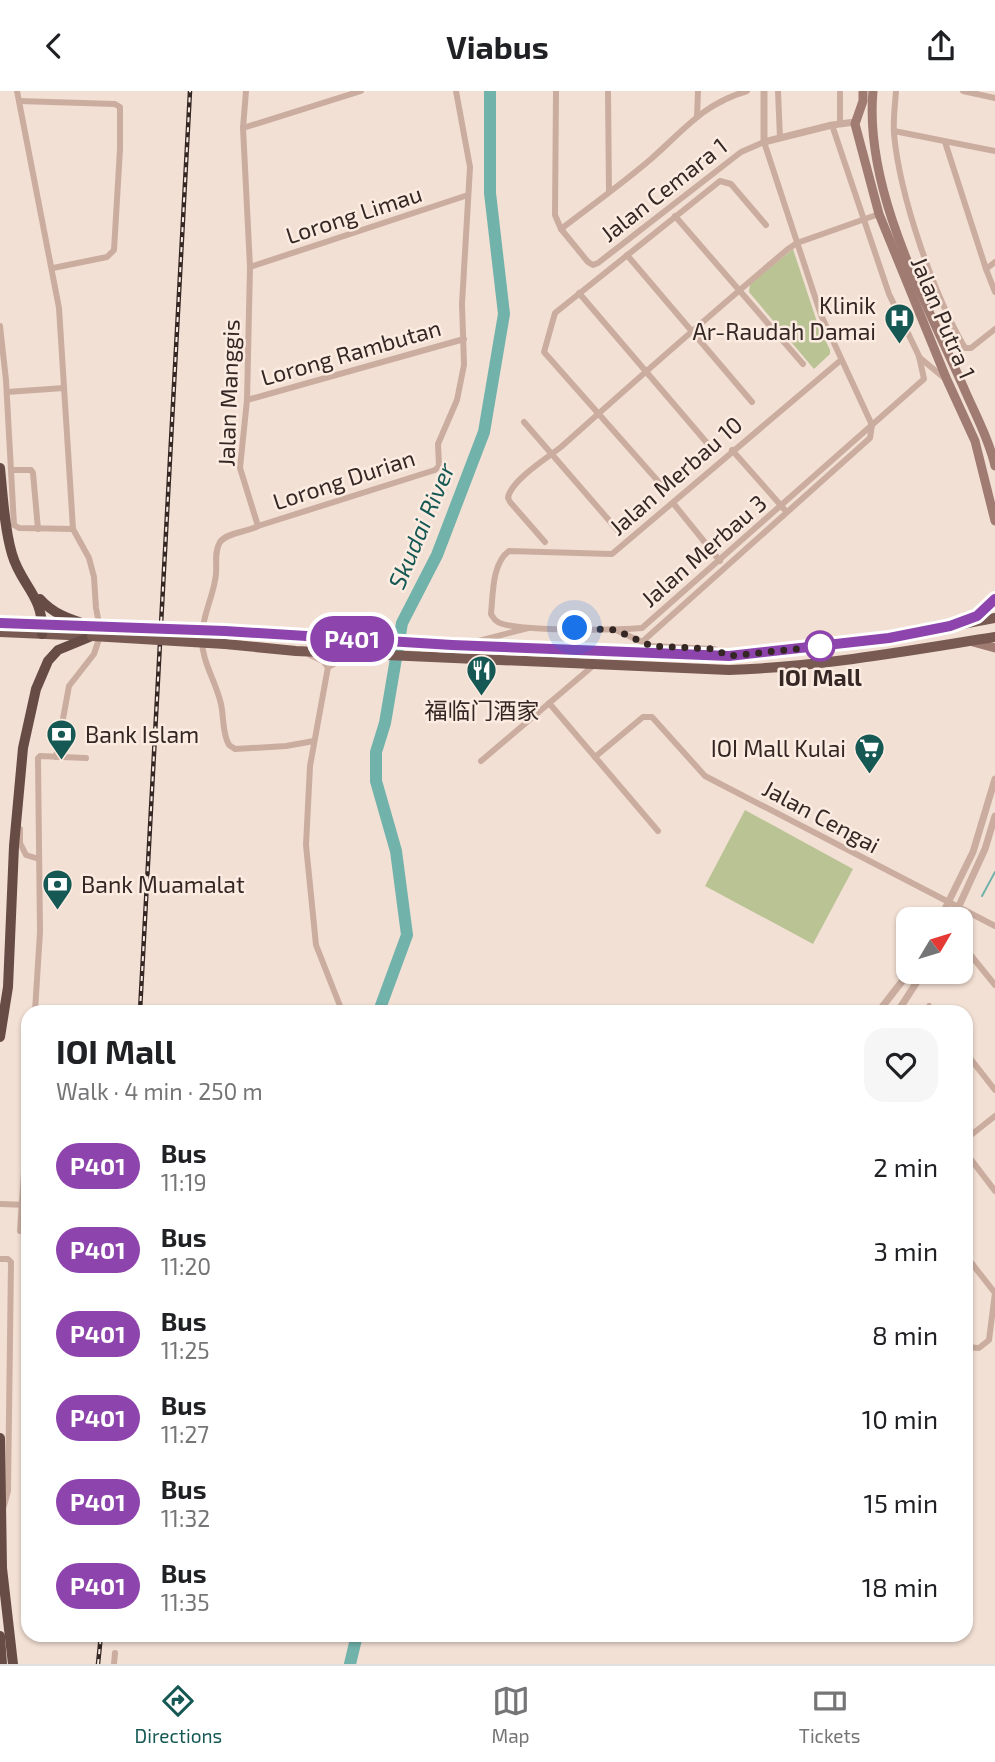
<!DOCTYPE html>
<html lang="en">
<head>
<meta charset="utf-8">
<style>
	body { margin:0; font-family:"Exo 2","Noto Sans SC",sans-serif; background:#f6f6f6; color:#202124; height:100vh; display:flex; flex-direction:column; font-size:26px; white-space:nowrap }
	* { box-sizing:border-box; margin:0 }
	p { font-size:23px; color:#757577 }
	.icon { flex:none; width:38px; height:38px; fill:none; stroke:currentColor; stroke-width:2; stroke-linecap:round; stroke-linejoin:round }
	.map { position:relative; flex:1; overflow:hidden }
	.panel { position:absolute; left:21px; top:914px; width:952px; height:637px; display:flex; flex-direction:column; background:#fff; border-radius:21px; box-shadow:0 2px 5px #0004 }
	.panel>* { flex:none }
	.badge { padding:0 14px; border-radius:23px; font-size:24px; line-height:46px }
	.needle { width:46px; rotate:52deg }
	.buttons { position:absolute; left:896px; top:816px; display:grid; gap:14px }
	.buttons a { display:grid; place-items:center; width:77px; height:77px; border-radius:14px; background:#fff; box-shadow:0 2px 5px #0004; font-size:35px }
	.you { position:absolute; width:35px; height:35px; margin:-18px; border:5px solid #fff; border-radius:50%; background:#1a73e8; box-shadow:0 0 0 10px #1a73e833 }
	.map>.badge { position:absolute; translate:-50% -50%; box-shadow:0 0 0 4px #fff }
	.round { display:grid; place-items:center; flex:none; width:74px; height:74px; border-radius:21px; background:#f6f6f6 }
	.head { display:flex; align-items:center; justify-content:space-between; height:119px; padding:0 35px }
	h1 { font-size:33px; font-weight:700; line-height:52px }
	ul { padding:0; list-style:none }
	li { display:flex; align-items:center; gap:21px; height:84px; padding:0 35px }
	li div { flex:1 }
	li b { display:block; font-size:26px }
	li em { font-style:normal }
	li .badge { min-width:77px; font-weight:700; text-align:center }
	header { display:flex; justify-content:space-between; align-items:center; height:91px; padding:0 35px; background:#fff; font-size:32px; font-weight:700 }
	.tab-bar { display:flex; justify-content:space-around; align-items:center; height:98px; border-top:2px solid #e0e0e0; background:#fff; font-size:19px; color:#757577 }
	.tab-bar a { display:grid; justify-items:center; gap:4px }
	.tab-bar .current { color:#165954 }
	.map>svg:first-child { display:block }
	.green { fill:#bac394 }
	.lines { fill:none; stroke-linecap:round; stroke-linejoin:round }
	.stream { stroke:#71b2ab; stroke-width:2 }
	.river { stroke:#71b2ab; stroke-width:12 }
	.minor { stroke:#cbada0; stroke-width:6 }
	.tertiary { stroke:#cbada0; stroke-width:7 }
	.secondary { stroke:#9f7b71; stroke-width:9 }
	.primary { stroke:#785a53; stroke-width:10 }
	.trunk { stroke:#674c46; stroke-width:10 }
	.rail-casing { stroke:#342724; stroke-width:4.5 }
	.rail { stroke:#fbebe1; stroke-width:2; stroke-dasharray:5; stroke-linecap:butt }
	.primary-bridge { stroke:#785a53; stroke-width:10 }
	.line-casing { stroke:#fff; stroke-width:16 }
	.line { stroke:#8e44ad; stroke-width:10 }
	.walk { stroke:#342724; stroke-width:7; stroke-dasharray:0 12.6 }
	.stop-dot { fill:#fff; stroke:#8e44ad; stroke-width:3.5 }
	.labels { text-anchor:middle; stroke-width:5; stroke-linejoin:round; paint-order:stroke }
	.street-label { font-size:23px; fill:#342724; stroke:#fbebe1 }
	.poi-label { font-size:23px; fill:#342724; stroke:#fbebe1; text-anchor:end }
	.stop-label { font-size:23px; font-weight:bold; fill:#342724; stroke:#fbebe1 }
	.water-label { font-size:24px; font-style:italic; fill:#165954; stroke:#fbebe1 }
</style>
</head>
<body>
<header><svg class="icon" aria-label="back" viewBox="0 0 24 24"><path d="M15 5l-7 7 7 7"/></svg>Viabus<svg class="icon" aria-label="share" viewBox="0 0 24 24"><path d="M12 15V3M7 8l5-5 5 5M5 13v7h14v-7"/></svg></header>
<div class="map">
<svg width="995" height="1573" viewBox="0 0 995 1573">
	<rect width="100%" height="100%" fill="#f3e0d4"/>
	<!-- green -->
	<g class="green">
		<polygon points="793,158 817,231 830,259 830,263 814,278 749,201 750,193"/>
		<polygon points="745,719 853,778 813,853 705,795"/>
	</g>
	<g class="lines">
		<!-- stream -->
		<polyline class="stream" points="982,805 995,781"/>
		<!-- river -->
		<g class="river">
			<polyline points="379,920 407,844 396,760 376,690 376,661 385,632 402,532 437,464 484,341 504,223 490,102 490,0"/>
			<polyline points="350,1573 357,1544"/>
		</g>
		<!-- minor -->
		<g class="minor">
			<path d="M246,0l-3,37 7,139 -3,133 -7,68 18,58c-11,6 -32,7 -38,16 -6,10 -3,21 -4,32 -2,22 -14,41 -14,63 -1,24 14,44 19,67 3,13 1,29 8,41l6,4 51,-3 28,-5"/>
			<polyline points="556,0 555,124 561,138 588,171 593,174 598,172 741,61 764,51 821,224 872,334 870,347 642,551"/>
			<polyline points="608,0 609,101"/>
			<polyline points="778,0 780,47"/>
			<path d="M896,0c-1,14 -3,29 -2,43 6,63 39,159 71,214h6l24,-19"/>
			<polyline points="963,0 995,7"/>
			<polyline points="19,10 115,13 120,16 120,58 114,159 107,166 53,177"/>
			<polyline points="697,26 698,0"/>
			<polyline points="840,33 840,0"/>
			<path d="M832,34l57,169 30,62 5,23 -282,249c-24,2 -127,4 -144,-6 -4,-2 -5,-5 -7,-8 2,-20 1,-51 18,-63l103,3 229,-194"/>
			<polyline points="243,37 361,0"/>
			<polyline points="894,40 995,60"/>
			<polyline points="945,51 986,178 995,201"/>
			<polyline points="675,125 803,273"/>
			<path d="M561,138c30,-23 62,-46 90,-70 34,-30 52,-55 96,-68"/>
			<polyline points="627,164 752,311"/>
			<polyline points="250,176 468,104"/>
			<polyline points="986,178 995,171"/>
			<polyline points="579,202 713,359"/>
			<polyline points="0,235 6,289 14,434 19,437 73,438 59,217 17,0"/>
			<polyline points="919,266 943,286"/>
			<polyline points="7,301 64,297"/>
			<polyline points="247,309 464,248"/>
			<polyline points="524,331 620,442"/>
			<polyline points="732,359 784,418"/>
			<polyline points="11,379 31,379 33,382 38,438"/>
			<polyline points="665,398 544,261 555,222 720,90 731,93 766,134"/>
			<polyline points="673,412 720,470"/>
			<polyline points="258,435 435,379 439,375 438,353 457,309 464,274 462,213 470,76 456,0"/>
			<path d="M545,451l-35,-40 -2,-4c2,-17 39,-40 53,-51 75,-67 150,-133 227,-198l9,-6 82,-29"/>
			<polyline points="618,540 651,555 714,558 722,562"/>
			<polyline points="471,552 528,537"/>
			<polyline points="310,564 323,570 328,576"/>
			<polyline points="328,576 310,675 306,754 316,854 342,920"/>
			<polyline points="328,576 349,565"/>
			<polyline points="549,612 595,666 643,626 652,626 705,685 995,835"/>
			<polyline points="56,666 69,595 94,563 101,542 96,517 94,486 89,467 73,438"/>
			<polyline points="595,666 658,740"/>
			<polyline points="481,670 594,574"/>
			<polyline points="20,738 20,752 26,764 39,768"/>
			<polyline points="969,862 995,894"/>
			<polyline points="929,915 933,920"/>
			<polyline points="35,920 40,841 38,667 40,665 86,667"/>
			<polyline points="966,962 995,999"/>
			<polyline points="966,1048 995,1025"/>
			<polyline points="966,1062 995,1100"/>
			<polyline points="0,1113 28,1114"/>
			<polyline points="20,1140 28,1023"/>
			<polyline points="966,1165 995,1202 989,1249 979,1257 966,1256"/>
			<polyline points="0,1168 8,1168 11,1171 8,1400 4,1415"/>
			<polyline points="114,1573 115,1562"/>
		</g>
		<!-- tertiary -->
		<g class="tertiary">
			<polyline points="764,0 764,51 832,34 855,31"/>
			<polyline points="940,828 973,761 995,688"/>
			<polyline points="953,828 985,758 995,725"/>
			<polyline points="879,920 910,880"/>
			<polyline points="898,920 924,880"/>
		</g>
		<!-- secondary -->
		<g class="secondary">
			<polyline points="863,0 863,10 855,33 879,123 947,289 975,350 995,430"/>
			<path d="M873,0c-9,98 51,207 90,295 11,26 26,53 32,80"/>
			<polyline points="965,530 977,525 995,508"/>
			<polyline points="973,551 995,557"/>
		</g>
		<!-- primary -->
		<g class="primary">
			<polyline points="0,532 83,534"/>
			<polyline points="225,540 452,554 729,565 893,546 995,527"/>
			<polyline points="0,541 91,545"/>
			<path d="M225,553l71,7 433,19c90,-3 177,-19 266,-33"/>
		</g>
		<!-- trunk -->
		<g class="trunk">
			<path d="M0,377c3,28 4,59 12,86 9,32 32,41 30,80"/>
			<path d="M40,508c14,16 32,21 51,27"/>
			<polyline points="0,946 8,896 14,755 23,657 36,598 48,570 58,559 92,545"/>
			<polyline points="0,1347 2,1477 13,1573"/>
			<polyline points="0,1545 2,1573"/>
		</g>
		<defs>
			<g id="rail">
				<polyline points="140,920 190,0"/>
				<polyline points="98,1573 101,1544"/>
			</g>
		</defs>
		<!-- rail casing -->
		<use href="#rail" class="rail-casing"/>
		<!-- rail -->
		<use href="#rail" class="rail"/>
		<!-- primary-bridge -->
		<g class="primary-bridge">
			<polyline points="91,535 225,540"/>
			<polyline points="92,545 225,553"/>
		</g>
	</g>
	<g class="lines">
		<defs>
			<polyline id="line" points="0,532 225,540 452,554 729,565 889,547 950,535 977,525 995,508"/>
		</defs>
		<!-- line casing -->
		<use href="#line" class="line-casing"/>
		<!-- line -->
		<use href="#line" class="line"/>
		<!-- walk -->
		<polyline class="walk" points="575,537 616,539 651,555 714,558 729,565 825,555 820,555"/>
	</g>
	<!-- icons -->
	<defs>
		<symbol id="hospital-pin" viewBox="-11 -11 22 30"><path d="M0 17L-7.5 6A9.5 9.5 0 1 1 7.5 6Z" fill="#165954" stroke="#fbebe1"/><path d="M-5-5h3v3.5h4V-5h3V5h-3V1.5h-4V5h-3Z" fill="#fff"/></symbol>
		<symbol id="restaurant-pin" viewBox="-11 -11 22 30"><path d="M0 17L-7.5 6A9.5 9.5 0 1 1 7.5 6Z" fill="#165954" stroke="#fbebe1"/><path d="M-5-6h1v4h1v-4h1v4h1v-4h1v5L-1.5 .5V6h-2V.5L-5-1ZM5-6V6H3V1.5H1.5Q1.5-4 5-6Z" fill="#fff"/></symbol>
		<symbol id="bank-pin" viewBox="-11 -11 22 30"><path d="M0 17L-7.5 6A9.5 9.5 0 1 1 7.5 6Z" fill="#165954" stroke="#fbebe1"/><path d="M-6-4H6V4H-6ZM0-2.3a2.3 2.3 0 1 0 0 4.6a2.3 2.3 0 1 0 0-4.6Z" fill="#fff"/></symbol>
		<symbol id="supermarket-pin" viewBox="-11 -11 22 30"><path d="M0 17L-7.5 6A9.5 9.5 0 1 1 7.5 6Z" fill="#165954" stroke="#fbebe1"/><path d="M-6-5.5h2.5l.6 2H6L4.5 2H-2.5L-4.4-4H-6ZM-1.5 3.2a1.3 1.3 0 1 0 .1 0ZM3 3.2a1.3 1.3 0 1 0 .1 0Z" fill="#fff"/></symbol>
	</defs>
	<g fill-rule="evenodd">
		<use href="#hospital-pin" x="882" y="210" width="35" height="47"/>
		<use href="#restaurant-pin" x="464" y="562" width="35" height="47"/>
		<use href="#bank-pin" x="44" y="626" width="35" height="47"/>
		<use href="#supermarket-pin" x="852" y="640" width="35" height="47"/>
		<use href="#bank-pin" x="40" y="776" width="35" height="47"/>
	</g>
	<!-- markers -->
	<circle class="stop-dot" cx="820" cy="555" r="14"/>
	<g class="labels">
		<!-- street labels -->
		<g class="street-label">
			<text transform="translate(664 99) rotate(-38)" y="8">Jalan Cemara 1</text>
			<text transform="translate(354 124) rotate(-18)" y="8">Lorong Limau</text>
			<text transform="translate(943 227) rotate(67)" y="8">Jalan Putra 1</text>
			<text transform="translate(351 262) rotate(-16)" y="8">Lorong Rambutan</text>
			<text transform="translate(229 302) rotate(-88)" y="8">Jalan Manggis</text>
			<text transform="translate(676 385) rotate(-41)" y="8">Jalan Merbau 10</text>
			<text transform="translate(344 389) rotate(-18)" y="8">Lorong Durian</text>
			<text transform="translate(704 460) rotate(-41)" y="8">Jalan Merbau 3</text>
			<text transform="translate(821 726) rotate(28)" y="8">Jalan Cengai</text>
		</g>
		<!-- poi labels -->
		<g class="poi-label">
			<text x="876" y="223">Klinik<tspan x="876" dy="26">Ar-Raudah Damai</tspan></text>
			<text x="482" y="628" text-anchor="middle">福临门酒家</text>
			<text x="85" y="652" text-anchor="start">Bank Islam</text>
			<text x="846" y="666">IOI Mall Kulai</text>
			<text x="81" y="802" text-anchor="start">Bank Muamalat</text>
		</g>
		<!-- stop labels -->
		<g class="stop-label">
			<text x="820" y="595">IOI Mall</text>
		</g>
		<!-- water labels -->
		<g class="water-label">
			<text transform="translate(422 435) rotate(-67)" y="8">Skudai River</text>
		</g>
	</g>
</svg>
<div class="buttons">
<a><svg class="needle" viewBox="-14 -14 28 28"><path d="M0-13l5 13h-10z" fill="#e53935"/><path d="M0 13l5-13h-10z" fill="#757577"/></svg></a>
</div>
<div class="you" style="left:575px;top:537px"></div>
<b class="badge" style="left:352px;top:548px;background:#8e44ad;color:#fff">P401</b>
<section class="panel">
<div class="head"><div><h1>IOI Mall</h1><p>Walk · 4 min · 250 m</p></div><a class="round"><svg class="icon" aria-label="heart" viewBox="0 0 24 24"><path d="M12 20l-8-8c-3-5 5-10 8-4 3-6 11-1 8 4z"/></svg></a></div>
<ul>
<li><span class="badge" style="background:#8e44ad;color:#fff">P401</span><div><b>Bus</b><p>11:19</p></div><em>2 min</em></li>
<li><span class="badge" style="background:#8e44ad;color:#fff">P401</span><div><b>Bus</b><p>11:20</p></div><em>3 min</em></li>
<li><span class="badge" style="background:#8e44ad;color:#fff">P401</span><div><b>Bus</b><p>11:25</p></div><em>8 min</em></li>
<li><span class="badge" style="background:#8e44ad;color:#fff">P401</span><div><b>Bus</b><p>11:27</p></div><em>10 min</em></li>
<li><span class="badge" style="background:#8e44ad;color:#fff">P401</span><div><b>Bus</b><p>11:32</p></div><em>15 min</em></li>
<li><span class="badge" style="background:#8e44ad;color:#fff">P401</span><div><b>Bus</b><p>11:35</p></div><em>18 min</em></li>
</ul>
</section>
</div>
<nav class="tab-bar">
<a class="current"><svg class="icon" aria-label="directions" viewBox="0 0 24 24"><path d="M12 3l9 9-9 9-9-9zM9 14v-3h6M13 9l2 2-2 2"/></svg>Directions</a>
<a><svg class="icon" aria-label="map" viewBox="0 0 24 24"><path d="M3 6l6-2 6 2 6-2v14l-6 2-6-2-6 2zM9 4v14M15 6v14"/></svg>Map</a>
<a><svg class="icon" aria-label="tickets" viewBox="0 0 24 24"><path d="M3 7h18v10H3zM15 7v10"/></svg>Tickets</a>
</nav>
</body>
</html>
